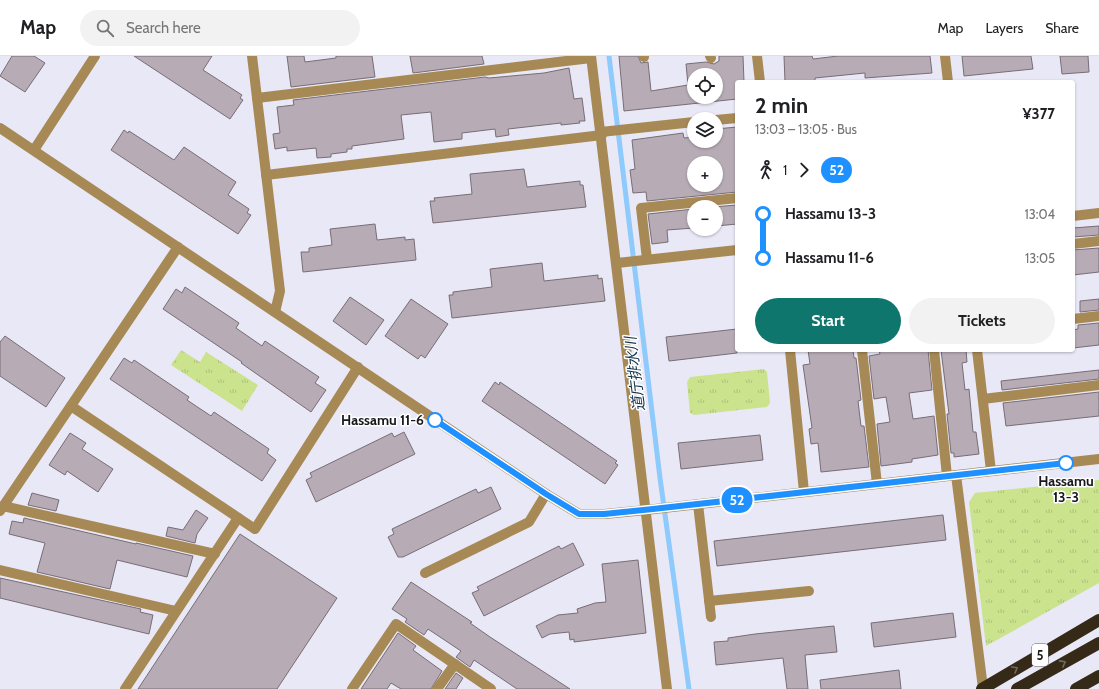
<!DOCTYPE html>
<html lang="en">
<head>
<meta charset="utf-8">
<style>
	body { margin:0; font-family:Cabin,"Noto Sans JP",sans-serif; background:#f2f2f2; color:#202124; height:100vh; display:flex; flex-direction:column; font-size:15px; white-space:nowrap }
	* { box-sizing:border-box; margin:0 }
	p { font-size:13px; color:#757577 }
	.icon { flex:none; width:22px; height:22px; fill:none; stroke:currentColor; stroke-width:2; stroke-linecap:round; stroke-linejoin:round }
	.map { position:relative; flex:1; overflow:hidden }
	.details { position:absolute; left:735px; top:24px; width:340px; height:272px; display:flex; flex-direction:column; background:#fff; border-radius:4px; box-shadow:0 1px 3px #0004 }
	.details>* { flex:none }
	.badge { padding:0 8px; border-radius:13px; font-size:14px; line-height:26px }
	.fabs { position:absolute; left:687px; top:12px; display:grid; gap:8px }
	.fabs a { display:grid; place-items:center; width:36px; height:36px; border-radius:50%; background:#fff; box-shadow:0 1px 3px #0004; font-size:20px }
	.map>.badge { position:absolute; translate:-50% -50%; box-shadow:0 0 0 2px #fff }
	.legs { display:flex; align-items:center; gap:6px; height:44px; padding:0 20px; font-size:13px }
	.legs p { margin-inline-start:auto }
	.head { display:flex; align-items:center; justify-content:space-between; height:68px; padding:0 20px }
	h1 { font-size:22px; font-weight:700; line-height:30px }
	.cta { display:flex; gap:8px; margin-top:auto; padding:8px 20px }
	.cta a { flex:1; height:46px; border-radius:24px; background:#0f766e; color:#fff; font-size:16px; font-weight:700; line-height:46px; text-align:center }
	.cta a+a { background:#f2f2f2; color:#202124 }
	ul { padding:0 20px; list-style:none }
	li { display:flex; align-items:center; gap:14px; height:44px; font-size:15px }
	li i { display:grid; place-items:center; width:6px; height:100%; margin:0 5px; background:currentColor }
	li i::after { content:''; width:10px; height:10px; margin:-5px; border:3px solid; border-radius:50%; background:#fff }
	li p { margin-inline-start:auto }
	li:first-child i { background:linear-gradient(#0000 50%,currentColor 0) }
	li:last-child i { background:linear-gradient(currentColor 50%,#0000 0) }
	header { display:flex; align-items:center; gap:24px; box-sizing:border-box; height:56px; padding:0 20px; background:#fff; border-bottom:1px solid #e0e0e0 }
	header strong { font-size:19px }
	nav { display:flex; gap:22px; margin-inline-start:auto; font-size:14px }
	.search { width:280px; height:36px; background:#f2f2f2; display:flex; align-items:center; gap:10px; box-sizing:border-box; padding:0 14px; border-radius:22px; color:#757577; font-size:15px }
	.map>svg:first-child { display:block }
	.park { fill:url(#park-tufts) }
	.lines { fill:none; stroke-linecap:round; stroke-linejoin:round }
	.stream { stroke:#8ecafb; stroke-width:5 }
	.building { fill:#b7acb6; stroke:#786d76; fill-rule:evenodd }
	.minor { stroke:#a78955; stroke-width:10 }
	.highway { stroke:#352a17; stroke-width:12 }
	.oneway { stroke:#726a5d }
	.line-1-casing { stroke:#fff; stroke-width:9 }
	.line-1 { stroke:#1e90ff; stroke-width:6 }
	.stop-1-dot { fill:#fff; stroke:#1e90ff; stroke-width:2 }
	.labels { text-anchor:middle; stroke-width:3; stroke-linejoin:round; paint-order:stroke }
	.shield { fill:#fff; stroke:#5d5d61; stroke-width:1 }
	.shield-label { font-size:13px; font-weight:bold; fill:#18181d }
	.stop-label { font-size:14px; font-weight:bold; fill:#18181d; stroke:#fff; text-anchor:end }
	.water-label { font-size:15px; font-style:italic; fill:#10324a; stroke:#fff }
</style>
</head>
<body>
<header>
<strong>Map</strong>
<div class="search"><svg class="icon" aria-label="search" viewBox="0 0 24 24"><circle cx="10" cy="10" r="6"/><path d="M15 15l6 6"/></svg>Search here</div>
<nav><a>Map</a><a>Layers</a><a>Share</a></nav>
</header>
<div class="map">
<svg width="1099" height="633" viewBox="0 0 1099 633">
	<defs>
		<pattern id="park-tufts" width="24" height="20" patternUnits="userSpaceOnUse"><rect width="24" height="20" fill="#cbe38d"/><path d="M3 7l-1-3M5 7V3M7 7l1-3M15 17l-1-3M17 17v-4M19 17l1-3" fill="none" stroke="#aec279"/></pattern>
	</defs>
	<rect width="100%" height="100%" fill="#e9e8f6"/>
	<!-- park -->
	<g class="park">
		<polygon points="181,294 200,306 206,296 258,329 242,355 171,309"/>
		<polygon points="764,313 767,316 770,347 767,351 694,359 690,357 687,326 690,321"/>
		<polygon points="1099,424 1099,527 986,590 969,446 975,437"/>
	</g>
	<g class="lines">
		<!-- stream -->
		<polyline class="stream" points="609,0 660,422 689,633"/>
	</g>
	<!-- building -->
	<g class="building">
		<polygon points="12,0 34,0 45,7 25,36 0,20"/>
		<polygon points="134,0 212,0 203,14 242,39 240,42 243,44 230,63"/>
		<polygon points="287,0 304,0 305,6 336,2 336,0 372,0 375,21 291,31"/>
		<polygon points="410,0 482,0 484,8 413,17"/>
		<path d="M619,0h19l3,7 7,-1 3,29 37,-6 -2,-21 20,-2 8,2 5,-3v-5h24l1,26h-7v17l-113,12zM694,19h22v22h-22z"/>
		<polygon points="784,0 812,0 813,3 838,0 930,0 932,17 865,22 865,17 815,22 815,26 785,26"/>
		<polygon points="962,0 1031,0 1033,13 964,20"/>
		<polygon points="1060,0 1088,0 1089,16 1062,18"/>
		<polygon points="569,12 574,43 582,42 585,65 579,65 580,67 561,69 561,67 508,73 509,79 496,81 495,73 462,77 462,83 434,86 431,56 401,59 404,83 352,90 352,93 347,93 347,96 331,98 331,101 317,102 316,92 287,95 287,91 275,93 273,78 280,77 277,51 294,49 293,44 485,21 489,22 544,17"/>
		<path d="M737,71v65l-90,9 -1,-9 -13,1 -3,-23 5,-1 -3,-29 51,-7 1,5 10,-1v4h22v-12zM694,107h22v22h-22z"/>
		<polygon points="124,74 128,77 129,75 174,104 184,91 236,126 228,139 249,153 247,157 251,159 238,178 111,94"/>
		<polygon points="524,113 527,131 580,125 580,129 583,129 586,151 433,167 430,145 435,145 434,142 472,138 470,118"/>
		<polygon points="737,149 737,168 716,170 716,151 713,151"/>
		<polygon points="694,153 694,172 667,174 668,186 652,188 648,158"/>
		<polygon points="375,168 377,184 405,181 405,184 414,183 416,204 303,216 301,196 309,196 309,192 332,189 330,173"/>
		<polygon points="1099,170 1099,179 1073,181 1073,172"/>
		<polygon points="1099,192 1099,216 1073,219 1073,194"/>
		<polygon points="542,207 544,225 598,219 598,223 602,222 605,245 452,262 449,239 453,239 453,236 492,231 490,213"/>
		<polygon points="185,231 239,267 236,272 262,290 265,285 319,321 315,327 326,334 311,356 241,307 242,306 163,253 176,233 182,237"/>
		<polygon points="350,241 384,264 366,289 333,265"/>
		<polygon points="411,243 448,268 425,302 421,299 418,303 385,280"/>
		<polygon points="1099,243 1099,254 1080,256 1080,245"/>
		<polygon points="1099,267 1099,289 1073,292 1073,274 1078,273 1078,269"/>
		<polygon points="737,273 737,297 669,305 666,281"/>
		<polygon points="5,280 65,322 46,351 0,320 0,286"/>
		<polygon points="808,294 853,294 854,302 856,302 861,344 858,345 861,370 864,370 869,411 821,416 818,387 811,388 809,373 812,372 803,309 810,308"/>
		<polygon points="879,294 928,294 932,334 909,337 913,363 934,360 938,399 912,403 912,406 881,410 877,368 890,366 886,341 874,343 869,300 880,298"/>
		<polygon points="941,294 966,294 967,306 962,307 965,334 969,333 973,376 976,376 979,398 954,401 954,397 951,397 947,358 949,358"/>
		<polygon points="124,302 132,307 134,304 189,341 187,344 211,360 214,356 269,393 267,397 276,404 262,425 110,323"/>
		<polygon points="1099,314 1099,323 1002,334 1001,325"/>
		<polygon points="495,326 499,329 500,326 617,405 615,407 618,409 605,428 482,345"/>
		<polygon points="1099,336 1099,360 1006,370 1003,347"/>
		<polygon points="404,376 415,398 316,446 306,424 312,421 310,417 392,377 394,381"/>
		<polygon points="70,377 86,387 82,393 113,413 98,436 67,415 65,419 49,409"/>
		<polygon points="760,379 763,404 681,413 678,387"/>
		<polygon points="491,431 501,453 403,501 398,501 388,481 394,478 392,473 476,433 478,437"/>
		<polygon points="32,437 59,444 56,455 28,449"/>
		<polygon points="196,454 208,462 197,478 195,487 166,480 168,471 183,474"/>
		<polygon points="943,459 946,484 717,510 714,485"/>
		<polygon points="24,462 136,488 136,487 193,500 187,521 117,504 110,533 37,516 45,487 9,478 12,465 23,467"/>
		<polygon points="240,478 337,542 277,633 138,633"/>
		<polygon points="573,487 584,509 484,560 472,537 479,534 477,531 559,490 561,493"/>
		<polygon points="638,504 646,577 574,586 574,583 570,584 569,576 550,578 542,582 536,570 558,559 578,557 577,553 595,547 606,546 602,508"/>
		<polygon points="0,522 141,553 140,556 153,559 149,578 0,542"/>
		<polygon points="411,526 472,566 470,567 490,581 570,633 517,633 474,604 470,611 456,601 461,595 428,573 424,579 405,566 407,563 392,553"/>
		<polygon points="953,557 956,581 874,591 871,567"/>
		<polygon points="834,570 837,596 805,599 808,633 787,633 783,602 716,609 714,586 728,585 728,582 755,578"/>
		<polygon points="398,577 416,590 413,594 442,615 431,633 401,633 391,627 387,633 361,633"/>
		<polygon points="899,614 901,633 821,633 820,624"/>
		<polygon points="456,617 463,622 456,633 445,633"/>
	</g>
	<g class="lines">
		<!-- minor -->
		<g class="minor">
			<polyline points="252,0 280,235 275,256"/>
			<polyline points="591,0 667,633"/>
			<polyline points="644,0 644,1"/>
			<polyline points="710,0 711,2"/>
			<polyline points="757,0 760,26"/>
			<polyline points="945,0 948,26"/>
			<polyline points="257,42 591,2"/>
			<polyline points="716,64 737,62"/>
			<polyline points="0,72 546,438 579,458 605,458 646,454 1099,403"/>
			<polyline points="601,76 694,66"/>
			<polyline points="34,94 95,0"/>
			<polyline points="266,119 602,79"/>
			<polyline points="1073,160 1099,157"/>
			<polyline points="1073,188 1099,185"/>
			<polyline points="647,203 641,152 737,142"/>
			<polyline points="617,207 737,194"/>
			<polyline points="1073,263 1099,260"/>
			<polyline points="790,294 804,436"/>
			<polyline points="862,294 877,428"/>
			<polyline points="934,294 947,420"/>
			<polyline points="977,294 991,415"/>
			<polyline points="983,343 1099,329"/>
			<polyline points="71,350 255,473 358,311"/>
			<polyline points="956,419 983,632"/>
			<polyline points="698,448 711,561"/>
			<polyline points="3,450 215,498"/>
			<polyline points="0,455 178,191"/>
			<polyline points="0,514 176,555"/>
			<polyline points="425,517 529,466 546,438"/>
			<polyline points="709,545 809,535"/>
			<polyline points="125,633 238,462"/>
			<polyline points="352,633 396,568 491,633"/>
			<polyline points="437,633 455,608"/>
		</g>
		<!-- highway -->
		<g class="highway">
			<polyline points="982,633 1099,564"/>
			<polyline points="1017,633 1099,587"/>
			<polyline points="1076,633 1099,620"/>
		</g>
	</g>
	<!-- one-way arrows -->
	<defs><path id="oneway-chevron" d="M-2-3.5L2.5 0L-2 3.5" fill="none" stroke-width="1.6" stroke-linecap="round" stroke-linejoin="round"/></defs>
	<g class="oneway">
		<use href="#oneway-chevron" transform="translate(1063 607) rotate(-29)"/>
		<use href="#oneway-chevron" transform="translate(1015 613) rotate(-30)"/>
	</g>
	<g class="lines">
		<defs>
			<polyline id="line-1" points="435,364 546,438 579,458 604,458 653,453 1066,407"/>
		</defs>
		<!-- line-1 casing -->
		<use href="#line-1" class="line-1-casing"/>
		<!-- line-1 -->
		<use href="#line-1" class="line-1"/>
	</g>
	<!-- markers -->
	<g class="stop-1-dot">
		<circle cx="435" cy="364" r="7"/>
		<circle cx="1066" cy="407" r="7"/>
	</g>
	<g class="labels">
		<!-- shield labels -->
		<rect class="shield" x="1032" y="588" width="16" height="22" rx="3"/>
		<g class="shield-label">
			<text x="1040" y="604">5</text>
		</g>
		<!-- stop labels -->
		<g class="stop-label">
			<text x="424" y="369">Hassamu 11-6</text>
			<text x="1066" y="430" text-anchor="middle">Hassamu<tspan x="1066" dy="16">13-3</tspan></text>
		</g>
		<!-- water labels -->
		<g class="water-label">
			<text transform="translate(635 318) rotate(-97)" y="5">道庁排水川</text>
		</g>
	</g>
</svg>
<div class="fabs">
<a><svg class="icon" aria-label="locate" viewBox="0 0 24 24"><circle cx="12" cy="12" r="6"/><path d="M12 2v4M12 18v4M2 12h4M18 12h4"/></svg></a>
<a><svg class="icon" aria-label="layers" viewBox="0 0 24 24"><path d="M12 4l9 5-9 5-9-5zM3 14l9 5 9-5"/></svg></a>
<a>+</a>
<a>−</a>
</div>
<b class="badge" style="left:737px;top:444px;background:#1e90ff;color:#fff">52</b>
<section class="details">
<div class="head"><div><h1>2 min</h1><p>13:03 – 13:05 · Bus</p></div><b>¥377</b></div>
<div class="legs"><svg class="icon" aria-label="walk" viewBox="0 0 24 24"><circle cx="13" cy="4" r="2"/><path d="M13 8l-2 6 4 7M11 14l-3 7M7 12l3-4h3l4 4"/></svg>1<svg class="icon" aria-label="forward" viewBox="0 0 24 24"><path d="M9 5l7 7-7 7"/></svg><b class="badge" style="background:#1e90ff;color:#fff">52</b></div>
<ul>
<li><i style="color:#1e90ff"></i><b>Hassamu 13-3</b><p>13:04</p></li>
<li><i style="color:#1e90ff"></i><b>Hassamu 11-6</b><p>13:05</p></li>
</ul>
<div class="cta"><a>Start</a><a>Tickets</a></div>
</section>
</div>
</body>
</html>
